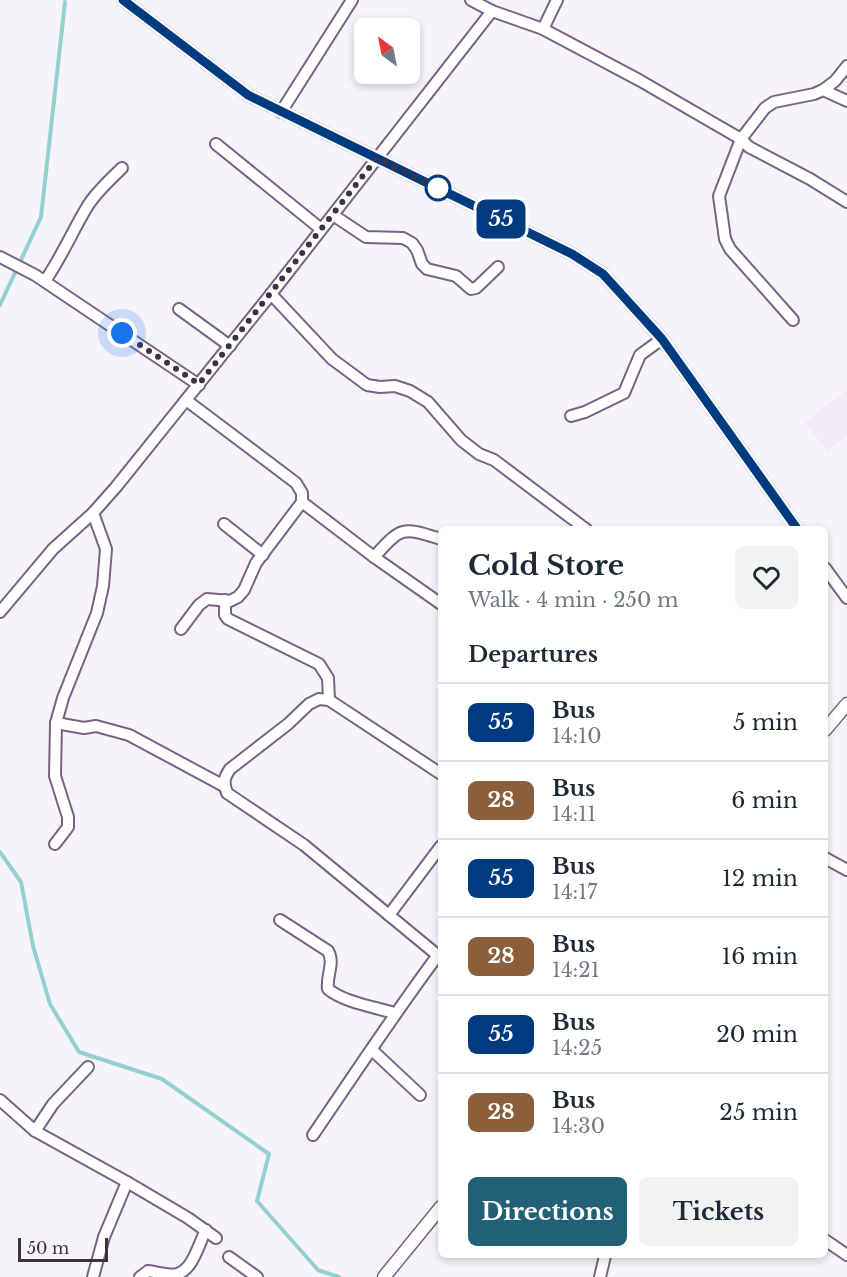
<!DOCTYPE html>
<html lang="en">
<head>
<meta charset="utf-8">
<style>
	body { margin:0; font-family:"Libre Baskerville",serif; background:#f2f2f3; color:#1f2937; height:100vh; display:flex; flex-direction:column; font-size:22px; white-space:nowrap }
	* { box-sizing:border-box; margin:0 }
	p { font-size:20px; color:#747a83 }
	.icon { flex:none; width:33px; height:33px; fill:none; stroke:currentColor; stroke-width:2; stroke-linecap:round; stroke-linejoin:round }
	.map { position:relative; flex:1; overflow:hidden }
	.drawer { position:absolute; left:438px; top:526px; width:390px; height:732px; display:flex; flex-direction:column; background:#fff; border-radius:9px; box-shadow:0 3px 9px #0003 }
	.drawer>* { flex:none }
	.badge { padding:0 12px; border-radius:9px; font-size:21px; line-height:39px }
	.needle { width:39px; rotate:328deg }
	.controls { position:absolute; left:354px; top:18px; display:grid; gap:12px }
	.controls a { display:grid; place-items:center; width:66px; height:66px; border-radius:9px; background:#fff; box-shadow:0 3px 9px #0003; font-size:30px }
	.scale { position:absolute; left:18px; bottom:15px; width:90px; box-sizing:border-box; padding-left:6px; border:3px solid #3a3340; border-top:0; font-size:16px; line-height:21px; white-space:nowrap; color:#3a3340; -webkit-text-stroke:4px #f7f3fa; paint-order:stroke }
	.you { position:absolute; width:30px; height:30px; margin:-15px; border:4px solid #fff; border-radius:50%; background:#1a73e8; box-shadow:0 0 0 9px #1a73e833 }
	.map>.badge { position:absolute; translate:-50% -50%; box-shadow:0 0 0 3px #fff }
	h2 { padding:0 30px; font-size:22px; line-height:54px }
	.round { display:grid; place-items:center; flex:none; width:63px; height:63px; border-radius:9px; background:#f2f2f3 }
	.summary { display:flex; align-items:center; justify-content:space-between; height:102px; padding:0 30px }
	h1 { font-size:28px; font-weight:800; line-height:45px }
	.button { display:flex; gap:12px; margin-top:auto; padding:12px 30px }
	.button a { flex:1; height:69px; border-radius:9px; background:#216076; color:#fff; font-size:24px; font-weight:800; line-height:69px; text-align:center }
	.button a+a { background:#f2f2f3; color:#1f2937 }
	ul { padding:0; list-style:none }
	li { display:flex; align-items:center; gap:18px; height:78px; padding:0 30px; border-top:2px solid #e0e1e3 }
	li div { flex:1 }
	li b { display:block; font-size:22px }
	li em { font-style:normal }
	li .badge { min-width:66px; font-weight:700; text-align:center }
	.map>svg:first-child { display:block }
	.built { fill:#f2e9f9 }
	.lines { fill:none; stroke-linecap:round; stroke-linejoin:round }
	.stream { stroke:#94d0d0; stroke-width:4 }
	.minor-casing { stroke:#756583; stroke-width:14 }
	.tertiary-casing { stroke:#756583; stroke-width:15 }
	.minor { stroke:#fff; stroke-width:10 }
	.tertiary { stroke:#fff; stroke-width:12 }
	.line-casing { stroke:#fff; stroke-width:14 }
	.line { stroke:#003b80; stroke-width:9 }
	.walk { stroke:#3a3340; stroke-width:6; stroke-dasharray:0 10.8 }
	.stop-dot { fill:#fff; stroke:#003b80; stroke-width:3 }
</style>
</head>
<body>
<div class="map">
<svg width="847" height="1277" viewBox="0 0 847 1277">
	<rect width="100%" height="100%" fill="#f7f3fa"/>
	<!-- built -->
	<polygon class="built" points="847,390 847,436 827,451 805,422"/>
	<g class="lines">
		<!-- stream -->
		<g class="stream">
			<polyline points="0,305 41,217 65,2"/>
			<polyline points="0,852 21,882 33,946 50,1004 79,1052 162,1079 269,1154 257,1201 318,1270 339,1277"/>
		</g>
		<defs>
			<g id="minor">
				<polyline points="123,0 248,95 572,254 603,274 662,339 798,530"/>
				<polyline points="471,0 492,11 543,29 639,80 741,139 749,147 810,179 847,202"/>
				<polyline points="543,29 557,0"/>
				<polyline points="823,90 847,101"/>
				<polyline points="281,112 352,0"/>
				<polyline points="216,144 321,229"/>
				<polyline points="333,215 366,237 403,238 412,243 417,250 422,264 427,269 456,276 471,289 476,288 498,267"/>
				<polyline points="0,257 35,275 199,385"/>
				<path d="M45,281c16,-23 27,-49 42,-74 9,-15 23,-27 35,-39"/>
				<polyline points="271,294 332,359 367,385 380,387 395,386 410,391 428,402 461,440 479,454 494,460 587,530"/>
				<polyline points="179,309 230,346"/>
				<polyline points="793,320 730,249 725,239 719,196 741,139 765,108 774,102 814,94 823,90 835,81 847,66"/>
				<polyline points="186,400 296,483 302,493 302,502 374,557 441,604"/>
				<polyline points="571,416 585,412 624,393 640,355 662,339"/>
				<polyline points="224,524 263,555"/>
				<path d="M374,557c28,-31 28,-30 67,-18"/>
				<polyline points="825,568 847,598"/>
				<polyline points="225,600 225,615 228,619 319,664 328,678 329,700"/>
				<polyline points="0,612 53,549 93,513 116,487 271,294 492,11"/>
				<polyline points="181,629 199,605 207,599 230,601 238,597 244,590 256,563 302,502"/>
				<polyline points="56,723 84,728 96,726 129,735 224,786"/>
				<path d="M441,774l-112,-74 -10,-1 -10,5 -21,20 -58,45c-6,9 -7,13 -3,24l77,52 137,113"/>
				<polyline points="55,844 68,827 68,817 55,776 56,723 63,698 97,613 103,586 106,549 93,513"/>
				<polyline points="825,858 847,870"/>
				<polyline points="389,915 441,846"/>
				<path d="M280,920l48,31c7,12 -2,25 0,38 15,13 47,18 66,24"/>
				<polyline points="372,1050 420,1095"/>
				<polyline points="0,1100 35,1131 127,1182 188,1218 216,1238"/>
				<polyline points="35,1131 53,1104 88,1067"/>
				<path d="M313,1135c41,-60 81,-121 125,-180"/>
				<polyline points="825,1240 847,1255"/>
				<polyline points="229,1257 257,1277"/>
				<polyline points="93,1277 104,1237 127,1182"/>
				<path d="M140,1277l8,-6c9,1 21,5 29,3 16,-4 22,-31 29,-44"/>
				<polyline points="600,1277 605,1256"/>
			</g>
			<g id="tertiary">
				<polyline points="825,730 847,704"/>
				<polyline points="384,1277 441,1207"/>
			</g>
		</defs>
		<!-- minor casing -->
		<use href="#minor" class="minor-casing"/>
		<!-- tertiary casing -->
		<use href="#tertiary" class="tertiary-casing"/>
		<!-- minor -->
		<use href="#minor" class="minor"/>
		<!-- tertiary -->
		<use href="#tertiary" class="tertiary"/>
	</g>
	<g class="lines">
		<defs>
			<polyline id="line" points="123,0 248,95 572,254 603,274 662,339 798,530"/>
		</defs>
		<!-- line casing -->
		<use href="#line" class="line-casing"/>
		<!-- line -->
		<use href="#line" class="line"/>
		<!-- walk -->
		<polyline class="walk" points="122,333 199,384 377,158 438,188"/>
	</g>
	<!-- markers -->
	<circle class="stop-dot" cx="438" cy="188" r="12"/>
</svg>
<div class="controls">
<a><svg class="needle" viewBox="-14 -14 28 28"><path d="M0-13l5 13h-10z" fill="#e53935"/><path d="M0 13l5-13h-10z" fill="#747a83"/></svg></a>
</div>
<div class="scale">50 m</div>
<div class="you" style="left:122px;top:333px"></div>
<b class="badge" style="left:501px;top:219px;background:#003b80;color:#fff">55</b>
<section class="drawer">
<div class="summary"><div><h1>Cold Store</h1><p>Walk · 4 min · 250 m</p></div><a class="round"><svg class="icon" aria-label="heart" viewBox="0 0 24 24"><path d="M12 20l-8-8c-3-5 5-10 8-4 3-6 11-1 8 4z"/></svg></a></div>
<h2>Departures</h2>
<ul>
<li><span class="badge" style="background:#003b80;color:#fff">55</span><div><b>Bus</b><p>14:10</p></div><em>5 min</em></li>
<li><span class="badge" style="background:#8b5e3c;color:#fff">28</span><div><b>Bus</b><p>14:11</p></div><em>6 min</em></li>
<li><span class="badge" style="background:#003b80;color:#fff">55</span><div><b>Bus</b><p>14:17</p></div><em>12 min</em></li>
<li><span class="badge" style="background:#8b5e3c;color:#fff">28</span><div><b>Bus</b><p>14:21</p></div><em>16 min</em></li>
<li><span class="badge" style="background:#003b80;color:#fff">55</span><div><b>Bus</b><p>14:25</p></div><em>20 min</em></li>
<li><span class="badge" style="background:#8b5e3c;color:#fff">28</span><div><b>Bus</b><p>14:30</p></div><em>25 min</em></li>
</ul>
<div class="button"><a>Directions</a><a>Tickets</a></div>
</section>
</div>
</body>
</html>
